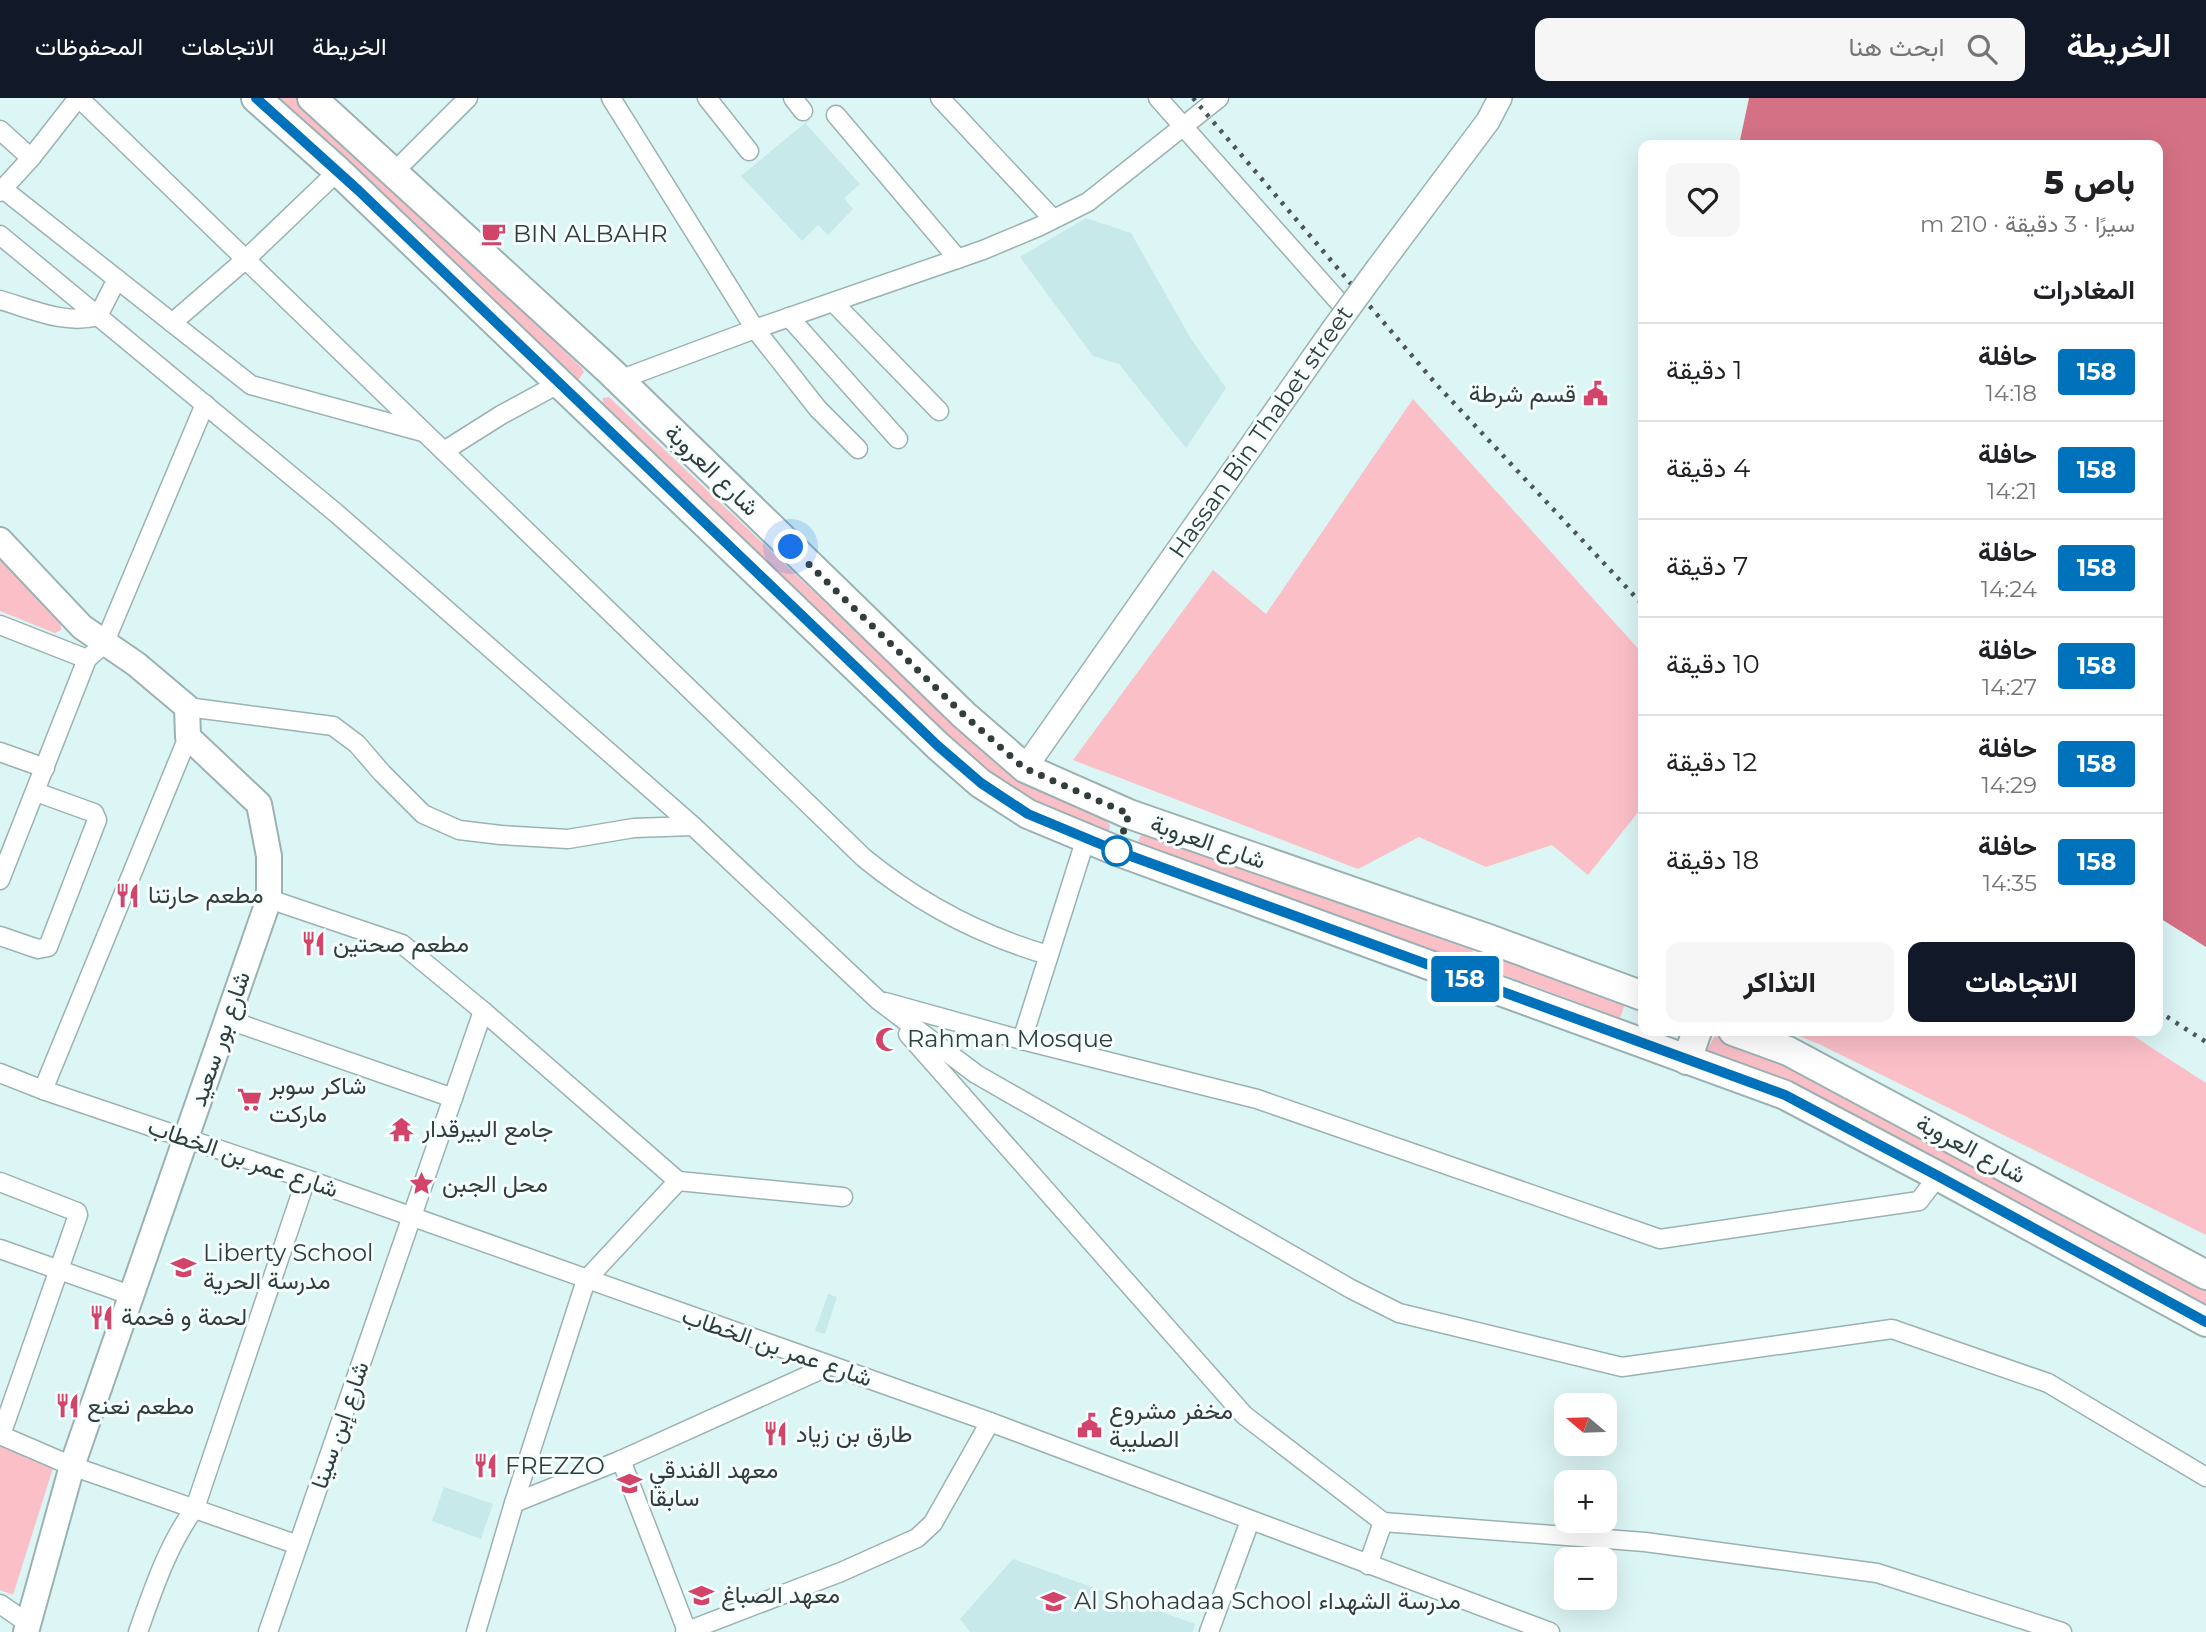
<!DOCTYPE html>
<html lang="ar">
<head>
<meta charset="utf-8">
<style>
	body { margin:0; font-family:Montserrat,Vazirmatn,sans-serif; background:#f6f6f6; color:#202124; direction:rtl; height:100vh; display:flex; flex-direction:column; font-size:26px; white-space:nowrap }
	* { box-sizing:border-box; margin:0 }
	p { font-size:23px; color:#757577 }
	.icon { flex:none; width:38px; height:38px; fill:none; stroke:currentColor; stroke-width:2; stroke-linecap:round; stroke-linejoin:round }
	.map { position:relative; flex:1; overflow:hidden; direction:ltr }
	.side { position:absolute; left:1638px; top:42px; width:525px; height:896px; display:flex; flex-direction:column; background:#fff; border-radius:14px; box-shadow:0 7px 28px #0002; direction:rtl }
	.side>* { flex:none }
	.badge { padding:0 14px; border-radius:5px; font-size:24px; line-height:46px }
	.needle { width:46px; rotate:289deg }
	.tools { position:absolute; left:1554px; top:1295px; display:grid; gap:14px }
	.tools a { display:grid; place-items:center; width:63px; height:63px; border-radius:14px; background:#fff; box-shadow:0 7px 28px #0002; font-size:35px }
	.you { position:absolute; width:35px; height:35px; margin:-18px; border:5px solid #fff; border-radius:50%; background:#1a73e8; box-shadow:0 0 0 10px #1a73e833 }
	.map>.badge { position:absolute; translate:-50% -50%; box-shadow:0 0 0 4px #fff }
	h2 { padding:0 28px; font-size:26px; line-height:63px }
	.round { display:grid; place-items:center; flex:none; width:74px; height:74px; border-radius:14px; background:#f6f6f6 }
	.head { display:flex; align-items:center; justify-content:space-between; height:119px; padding:0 28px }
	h1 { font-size:33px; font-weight:800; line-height:52px }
	.action { display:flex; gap:14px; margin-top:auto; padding:14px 28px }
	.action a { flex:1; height:80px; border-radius:14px; background:#111827; color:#fff; font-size:28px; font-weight:800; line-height:80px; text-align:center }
	.action a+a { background:#f6f6f6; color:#202124 }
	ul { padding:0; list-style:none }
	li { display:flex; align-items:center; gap:21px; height:98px; padding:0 28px; border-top:2px solid #e0e0e0 }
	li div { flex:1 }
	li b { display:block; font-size:26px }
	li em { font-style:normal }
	li .badge { min-width:77px; font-weight:700; text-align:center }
	header { display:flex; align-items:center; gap:42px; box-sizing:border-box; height:98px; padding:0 35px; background:#111827; color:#fff }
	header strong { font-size:33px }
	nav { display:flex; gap:38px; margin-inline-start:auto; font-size:24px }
	.search { width:490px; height:63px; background:#f6f6f6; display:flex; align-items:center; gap:18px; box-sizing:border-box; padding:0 24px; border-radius:14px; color:#757577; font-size:26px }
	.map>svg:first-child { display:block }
	.built { fill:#c8e9e9 }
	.green { fill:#fbbfc8 }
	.water { fill:#d57185 }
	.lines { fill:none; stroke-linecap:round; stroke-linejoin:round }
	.minor-casing { stroke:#9bb2b2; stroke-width:21 }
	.tertiary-casing { stroke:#9bb2b2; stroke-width:26 }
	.secondary-casing { stroke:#9bb2b2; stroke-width:28 }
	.primary-casing { stroke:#9bb2b2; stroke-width:32 }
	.minor { stroke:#fff; stroke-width:18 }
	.tertiary { stroke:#fff; stroke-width:23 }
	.secondary { stroke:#fff; stroke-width:24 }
	.primary { stroke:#fff; stroke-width:28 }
	.rail { stroke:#4b5656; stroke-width:4.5; stroke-dasharray:3.5 7; stroke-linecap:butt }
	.tertiary-bridge-casing { stroke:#9bb2b2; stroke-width:26; stroke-linecap:butt }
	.tertiary-bridge { stroke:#fff; stroke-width:23 }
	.line-casing { stroke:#fff; stroke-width:16 }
	.line { stroke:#0072bc; stroke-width:10 }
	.walk { stroke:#343d3d; stroke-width:7; stroke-dasharray:0 12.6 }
	.stop-dot { fill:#fff; stroke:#0072bc; stroke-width:3.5 }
	.labels { text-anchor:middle; stroke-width:6; stroke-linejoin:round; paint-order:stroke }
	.poi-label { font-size:24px; fill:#343d3d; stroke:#f5fffe; text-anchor:start }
	.street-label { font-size:24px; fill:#343d3d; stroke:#f5fffe }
</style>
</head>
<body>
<header>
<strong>الخريطة</strong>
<div class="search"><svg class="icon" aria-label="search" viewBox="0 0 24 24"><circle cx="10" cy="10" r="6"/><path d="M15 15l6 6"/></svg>ابحث هنا</div>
<nav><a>الخريطة</a><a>الاتجاهات</a><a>المحفوظات</a></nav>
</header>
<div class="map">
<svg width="2206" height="1534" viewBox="0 0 2206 1534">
	<rect width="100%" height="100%" fill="#dcf5f5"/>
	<!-- built -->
	<g class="built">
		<polygon points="811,20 806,26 860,86 844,100 853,111 828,137 818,127 802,143 741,78"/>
		<polygon points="1086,120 1131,135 1191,241 1226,290 1186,350 1119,266 1093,258 1020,159"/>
		<polygon points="828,1196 837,1199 825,1236 815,1233"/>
		<polygon points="444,1389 493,1406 481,1441 432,1423"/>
		<polygon points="1013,1461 1195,1526 1193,1534 970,1534 960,1521"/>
	</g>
	<!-- green -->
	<g class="green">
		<polygon points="276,0 300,0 581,269 584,274 576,285"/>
		<polygon points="609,299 933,607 1005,673 1025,687 1105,722 1110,727 1109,733 1102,737 1045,713 976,666 602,310 603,300"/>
		<polygon points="1413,301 1643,556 1643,708 1588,777 1552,747 1486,769 1419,739 1358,771 1073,662 1213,472 1266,516"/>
		<polygon points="0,454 60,519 61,532 55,535 0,513"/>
		<path d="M1143,736l330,116 -5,14 -328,-116c-3,-6 -2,-10 3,-14z"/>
		<polygon points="1504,862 1625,906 1620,920 1499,875"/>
		<polygon points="1786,933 2126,933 2206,985 2206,1137 1819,946"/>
		<polygon points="1715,938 1782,964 2206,1189 2206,1214 1705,955"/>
		<polygon points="0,1348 53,1370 13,1497 0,1492"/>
	</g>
	<!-- water -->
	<polygon class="water" points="1749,0 2206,0 2206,849 2158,819 2158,47 1739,47"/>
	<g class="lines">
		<defs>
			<g id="minor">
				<path d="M79,0l785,760c55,45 115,77 184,97"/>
				<polyline points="611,0 755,231 818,311 858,351"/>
				<polyline points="707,0 749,53"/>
				<polyline points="793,0 803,13"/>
				<polyline points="940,0 1053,121"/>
				<polyline points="1158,0 1347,213"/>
				<polyline points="836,17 958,161"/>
				<polyline points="0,32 31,60"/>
				<polyline points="394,74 468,0"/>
				<polyline points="3,91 251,287 423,334"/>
				<polyline points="0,94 31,60 78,0"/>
				<polyline points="0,137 336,415 693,728 878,902 976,976 1351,1191 1399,1215 1622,1269 1892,1231 2048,1285 2206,1379"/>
				<path d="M0,202c32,9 64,25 98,16l19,-37"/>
				<polyline points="833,204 939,313"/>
				<polyline points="789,219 898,341"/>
				<polyline points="172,225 246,161 338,73"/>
				<polyline points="619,282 755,231 983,152 1038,129 1088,104 1219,0"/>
				<polyline points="444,353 501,317 560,285"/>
				<polyline points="0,527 87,561"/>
				<polyline points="187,609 333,628 357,646 382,675 423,716 459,732 501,737 568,741 634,730 693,728"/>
				<polyline points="0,654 45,670"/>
				<polyline points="0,782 87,561 104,546 205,306"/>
				<polyline points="269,801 402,846 483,913 678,1083 586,1182 514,1405 476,1534"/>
				<polyline points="0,838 38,851 48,849 97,722 94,715 36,694"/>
				<polyline points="885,904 1022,942 1257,1001 1660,1141 1919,1103 1938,1078"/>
				<polyline points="226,921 453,1000"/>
				<polyline points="908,936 1244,1317 1383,1424 1645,1444 1877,1475 2062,1534"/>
				<polyline points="1022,942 1086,740"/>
				<polyline points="0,975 43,992 306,1081 990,1324 1550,1534"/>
				<polyline points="43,992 188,639"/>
				<polyline points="678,1083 843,1099"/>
				<polyline points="0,1084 77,1114 78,1117 1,1337"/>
				<polyline points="0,1151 130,1197"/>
				<polyline points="0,1337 72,1368 298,1447"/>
				<polyline points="621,1362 687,1533"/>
				<polyline points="514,1405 621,1362 829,1268"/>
				<polyline points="1368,1467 1383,1424"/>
				<polyline points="0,1506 29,1526"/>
				<path d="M138,1534c15,-42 30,-88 57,-124l111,-329"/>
				<polyline points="268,1534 483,913"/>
				<polyline points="685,1534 841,1474 917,1440 933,1425 990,1324"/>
				<polyline points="1209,1534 1250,1423"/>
			</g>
			<g id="tertiary">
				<polyline points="1378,170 1488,23 1500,0"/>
				<polyline points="1025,670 1332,233"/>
			</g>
			<polyline id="secondary" points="0,442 82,529 136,566 187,609 188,639 259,706 269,758 269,801 72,1368 26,1534"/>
			<g id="primary">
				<polyline points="256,0 338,73 938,648 980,685 1028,716 1117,753 1785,997 1938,1078 2206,1224"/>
				<polyline points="312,0 611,274 964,617 1025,670 1129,716 1489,841 1643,898"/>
				<polyline points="1733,933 1788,953 2206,1177"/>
				<polyline points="1687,962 1697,933"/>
			</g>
		</defs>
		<!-- minor casing -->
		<use href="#minor" class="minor-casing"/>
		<!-- tertiary casing -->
		<use href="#tertiary" class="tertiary-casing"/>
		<!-- secondary casing -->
		<use href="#secondary" class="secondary-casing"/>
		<!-- primary casing -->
		<use href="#primary" class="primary-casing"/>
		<!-- minor -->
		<use href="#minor" class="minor"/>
		<!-- tertiary -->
		<use href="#tertiary" class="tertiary"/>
		<!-- secondary -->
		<use href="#secondary" class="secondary"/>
		<!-- primary -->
		<use href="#primary" class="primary"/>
		<!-- rail -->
		<g class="rail">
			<polyline points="1193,0 1436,286 1643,507"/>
			<polyline points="2158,913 2206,944"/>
		</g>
		<defs>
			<polyline id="tertiary-bridge" points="1332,233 1378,170"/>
		</defs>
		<!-- tertiary-bridge casing -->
		<use href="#tertiary-bridge" class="tertiary-bridge-casing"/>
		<!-- tertiary-bridge -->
		<use href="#tertiary-bridge" class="tertiary-bridge"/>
	</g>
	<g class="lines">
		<defs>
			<polyline id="line" points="256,0 358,92 938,648 981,685 1028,716 1117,753 1785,997 1938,1078 2206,1224"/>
		</defs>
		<!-- line casing -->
		<use href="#line" class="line-casing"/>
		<!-- line -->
		<use href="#line" class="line"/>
		<!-- walk -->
		<polyline class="walk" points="791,449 964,617 1024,670 1129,716 1117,753"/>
	</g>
	<!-- icons -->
	<defs>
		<symbol id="cafe-bare" viewBox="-9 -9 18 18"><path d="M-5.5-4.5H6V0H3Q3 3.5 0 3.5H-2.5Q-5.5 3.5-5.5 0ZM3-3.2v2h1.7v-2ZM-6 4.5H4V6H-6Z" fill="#d3446b" stroke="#f5fffe" stroke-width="2.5" paint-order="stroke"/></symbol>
		<symbol id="civic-bare" viewBox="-9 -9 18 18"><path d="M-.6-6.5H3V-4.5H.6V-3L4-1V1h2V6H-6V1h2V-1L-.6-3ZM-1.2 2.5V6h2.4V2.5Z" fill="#d3446b" stroke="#f5fffe" stroke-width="2.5" paint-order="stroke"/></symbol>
		<symbol id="restaurant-bare" viewBox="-9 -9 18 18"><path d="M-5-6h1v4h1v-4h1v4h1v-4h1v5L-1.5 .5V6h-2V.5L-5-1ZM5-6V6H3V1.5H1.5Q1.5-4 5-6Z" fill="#d3446b" stroke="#f5fffe" stroke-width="2.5" paint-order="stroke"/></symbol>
		<symbol id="mosque-bare" viewBox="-9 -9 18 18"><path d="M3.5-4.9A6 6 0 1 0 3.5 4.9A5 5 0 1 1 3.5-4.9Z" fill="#d3446b" stroke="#f5fffe" stroke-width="2.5" paint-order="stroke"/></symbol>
		<symbol id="supermarket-bare" viewBox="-9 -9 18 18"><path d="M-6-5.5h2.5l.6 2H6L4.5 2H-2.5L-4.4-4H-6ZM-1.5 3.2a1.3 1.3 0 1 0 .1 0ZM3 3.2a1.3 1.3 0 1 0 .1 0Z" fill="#d3446b" stroke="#f5fffe" stroke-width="2.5" paint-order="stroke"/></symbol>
		<symbol id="temple-bare" viewBox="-9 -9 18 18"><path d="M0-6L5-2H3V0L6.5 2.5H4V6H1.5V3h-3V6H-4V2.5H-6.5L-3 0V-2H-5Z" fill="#d3446b" stroke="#f5fffe" stroke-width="2.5" paint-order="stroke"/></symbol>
		<symbol id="sight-bare" viewBox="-9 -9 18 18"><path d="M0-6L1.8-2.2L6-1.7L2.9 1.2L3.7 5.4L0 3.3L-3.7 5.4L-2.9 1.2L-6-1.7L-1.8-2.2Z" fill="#d3446b" stroke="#f5fffe" stroke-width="2.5" paint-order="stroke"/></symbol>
		<symbol id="school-bare" viewBox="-9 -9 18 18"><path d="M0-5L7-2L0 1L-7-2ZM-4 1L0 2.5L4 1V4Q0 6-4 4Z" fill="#d3446b" stroke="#f5fffe" stroke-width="2.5" paint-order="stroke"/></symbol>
	</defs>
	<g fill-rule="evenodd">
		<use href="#cafe-bare" x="476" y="118" width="35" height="35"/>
		<use href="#civic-bare" x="1578" y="278" width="35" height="35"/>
		<use href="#restaurant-bare" x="110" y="780" width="35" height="35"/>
		<use href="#restaurant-bare" x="296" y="828" width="35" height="35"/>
		<use href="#mosque-bare" x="870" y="924" width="35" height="35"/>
		<use href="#supermarket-bare" x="232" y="984" width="35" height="35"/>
		<use href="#temple-bare" x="384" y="1014" width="35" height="35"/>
		<use href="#sight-bare" x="404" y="1068" width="35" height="35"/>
		<use href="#school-bare" x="166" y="1152" width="35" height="35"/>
		<use href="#restaurant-bare" x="84" y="1202" width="35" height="35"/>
		<use href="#restaurant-bare" x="50" y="1290" width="35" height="35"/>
		<use href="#civic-bare" x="1072" y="1310" width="35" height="35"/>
		<use href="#restaurant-bare" x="758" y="1318" width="35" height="35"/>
		<use href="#restaurant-bare" x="468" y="1350" width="35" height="35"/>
		<use href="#school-bare" x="612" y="1368" width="35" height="35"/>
		<use href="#school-bare" x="684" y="1480" width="35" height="35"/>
		<use href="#school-bare" x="1036" y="1486" width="35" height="35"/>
	</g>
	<!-- markers -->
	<circle class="stop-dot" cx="1117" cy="753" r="14"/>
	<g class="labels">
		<!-- poi labels -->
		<g class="poi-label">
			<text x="513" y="144">BIN ALBAHR</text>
			<text x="1576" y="304" text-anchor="end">قسم شرطة</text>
			<text x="148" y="805">مطعم حارتنا</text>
			<text x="333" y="854">مطعم صحتين</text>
			<text x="907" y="949">Rahman Mosque</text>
			<text x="269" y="996">شاكر سوبر<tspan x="269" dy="28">ماركت</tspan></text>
			<text x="422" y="1039">جامع البيرقدار</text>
			<text x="442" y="1094">محل الجبن</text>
			<text x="203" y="1163">Liberty School<tspan x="203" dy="28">مدرسة الحرية</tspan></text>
			<text x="121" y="1227">لحمة و فحمة</text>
			<text x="87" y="1316">مطعم نعنع</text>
			<text x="1109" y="1321">مخفر مشروع<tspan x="1109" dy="28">الصليبة</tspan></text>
			<text x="796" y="1344">طارق بن زياد</text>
			<text x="505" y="1376">FREZZO</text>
			<text x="649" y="1380">معهد الفندقي<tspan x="649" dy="28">سابقا</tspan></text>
			<text x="721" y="1505">معهد الصباغ</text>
			<text x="1074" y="1511">Al Shohadaa School مدرسة الشهداء</text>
		</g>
		<!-- street labels -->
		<g class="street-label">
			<text transform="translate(1261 334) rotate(-55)" y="8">Hassan Bin Thabet street</text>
			<text transform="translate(712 372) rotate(44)" y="8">شارع العروبة</text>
			<text transform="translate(1208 744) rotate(19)" y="8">شارع العروبة</text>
			<text transform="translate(220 941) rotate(-71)" y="8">شارع بور سعيد</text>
			<text transform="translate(1971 1051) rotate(28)" y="8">شارع العروبة</text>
			<text transform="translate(243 1060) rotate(19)" y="8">شارع عمر بن الخطاب</text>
			<text transform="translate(777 1249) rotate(19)" y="8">شارع عمر بن الخطاب</text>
			<text transform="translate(340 1327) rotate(-71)" y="8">شارع إبن سينا</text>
		</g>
	</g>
</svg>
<div class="tools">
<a><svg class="needle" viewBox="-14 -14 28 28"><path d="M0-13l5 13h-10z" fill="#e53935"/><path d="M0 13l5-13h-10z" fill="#757577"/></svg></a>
<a>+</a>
<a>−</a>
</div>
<div class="you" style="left:791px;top:449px"></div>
<b class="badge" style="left:1465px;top:881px;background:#0072bc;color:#fff">158</b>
<section class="side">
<div class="head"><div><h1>باص 5</h1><p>سيرًا · 3 دقيقة · 210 m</p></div><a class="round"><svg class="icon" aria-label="heart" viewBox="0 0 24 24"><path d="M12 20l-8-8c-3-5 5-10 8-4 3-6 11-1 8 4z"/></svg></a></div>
<h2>المغادرات</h2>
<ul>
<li><span class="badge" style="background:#0072bc;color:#fff">158</span><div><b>حافلة</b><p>14:18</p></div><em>1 دقيقة</em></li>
<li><span class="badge" style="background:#0072bc;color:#fff">158</span><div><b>حافلة</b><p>14:21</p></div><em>4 دقيقة</em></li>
<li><span class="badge" style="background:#0072bc;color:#fff">158</span><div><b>حافلة</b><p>14:24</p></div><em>7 دقيقة</em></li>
<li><span class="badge" style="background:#0072bc;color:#fff">158</span><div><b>حافلة</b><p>14:27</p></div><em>10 دقيقة</em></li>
<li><span class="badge" style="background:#0072bc;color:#fff">158</span><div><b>حافلة</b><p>14:29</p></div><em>12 دقيقة</em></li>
<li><span class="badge" style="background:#0072bc;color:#fff">158</span><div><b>حافلة</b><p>14:35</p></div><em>18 دقيقة</em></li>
</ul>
<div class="action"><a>الاتجاهات</a><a>التذاكر</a></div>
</section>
</div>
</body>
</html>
